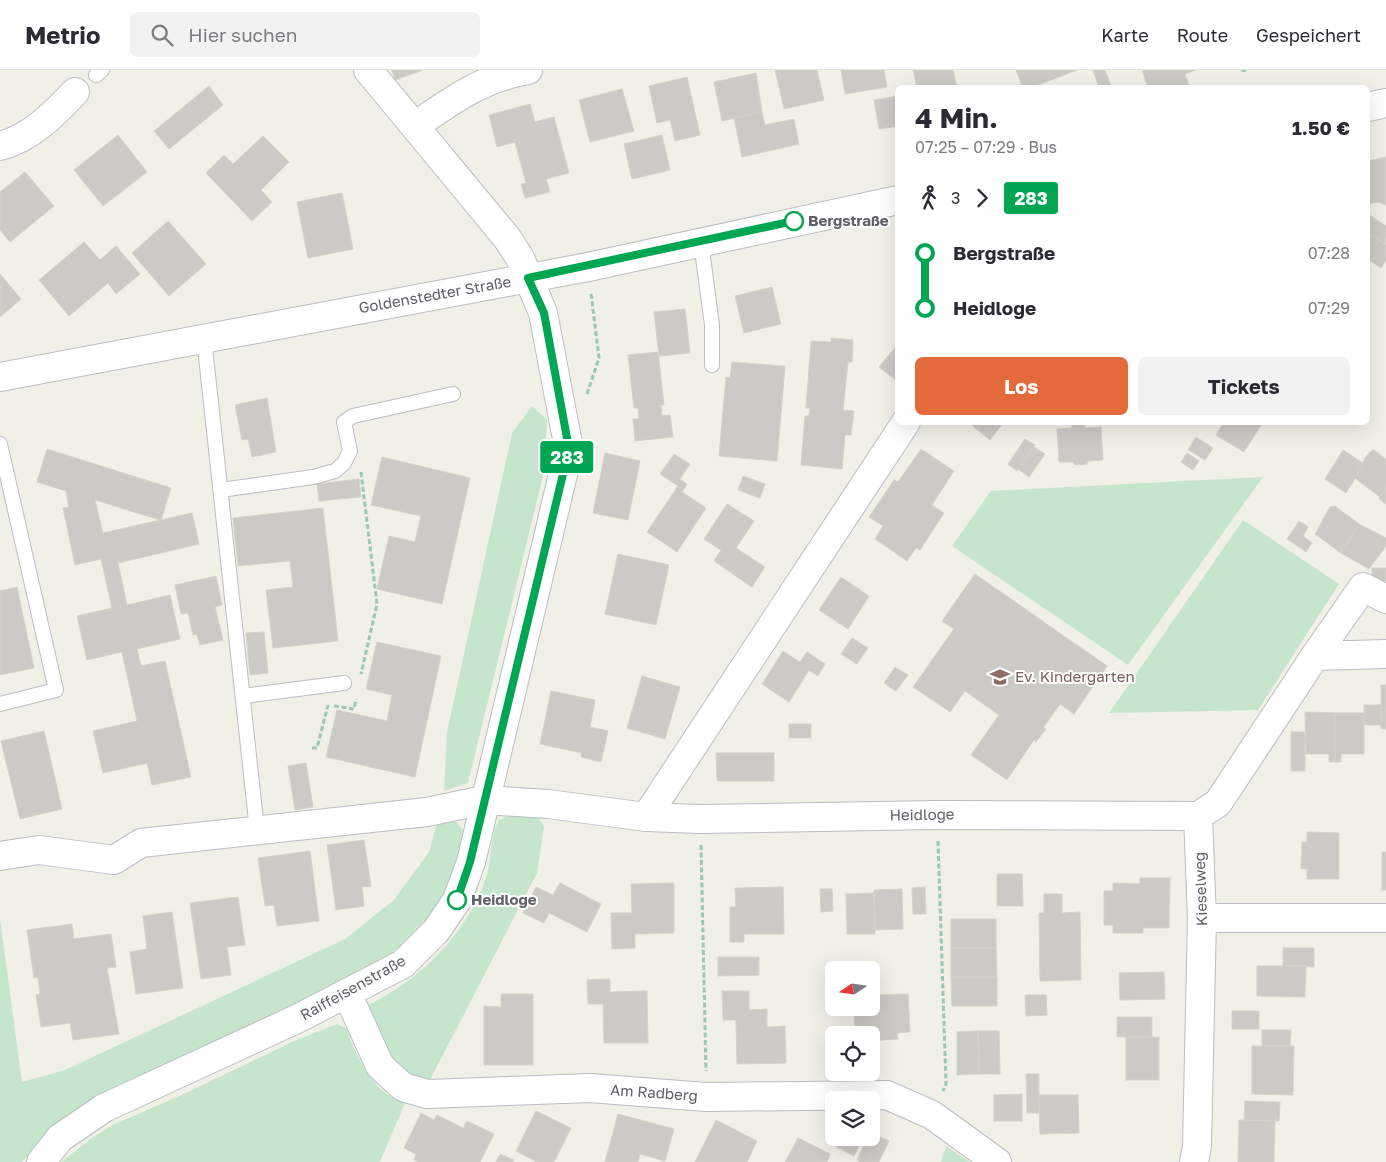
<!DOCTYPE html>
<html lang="de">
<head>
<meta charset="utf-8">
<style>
	body { margin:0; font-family:"Golos Text",sans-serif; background:#f2f2f3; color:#2b2b33; height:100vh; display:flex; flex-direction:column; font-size:19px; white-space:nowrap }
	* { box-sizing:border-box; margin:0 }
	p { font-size:16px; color:#7c7c81 }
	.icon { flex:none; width:28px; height:28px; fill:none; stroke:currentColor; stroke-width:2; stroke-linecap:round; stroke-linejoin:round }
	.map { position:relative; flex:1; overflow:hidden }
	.side { position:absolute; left:895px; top:15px; width:475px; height:340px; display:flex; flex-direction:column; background:#fff; border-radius:8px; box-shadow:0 5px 20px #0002 }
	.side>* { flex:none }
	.badge { padding:0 10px; border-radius:4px; font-size:18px; line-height:32px }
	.needle { width:32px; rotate:257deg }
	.tools { position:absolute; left:825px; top:891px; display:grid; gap:10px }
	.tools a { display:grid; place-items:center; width:55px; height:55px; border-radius:8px; background:#fff; box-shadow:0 5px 20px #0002; font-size:25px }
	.map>.badge { position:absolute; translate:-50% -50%; box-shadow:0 0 0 2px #fff }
	.legs { display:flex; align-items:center; gap:8px; height:55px; padding:0 20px; font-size:16px }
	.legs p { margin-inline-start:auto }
	.summary { display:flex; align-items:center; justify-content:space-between; height:85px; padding:0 20px }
	h1 { font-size:28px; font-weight:700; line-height:38px }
	.primary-button { display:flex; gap:10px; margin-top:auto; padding:10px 20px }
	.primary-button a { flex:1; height:58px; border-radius:8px; background:#e26a3b; color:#fff; font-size:20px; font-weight:700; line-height:58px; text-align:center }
	.primary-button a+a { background:#f2f2f3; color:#2b2b33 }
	ul { padding:0 20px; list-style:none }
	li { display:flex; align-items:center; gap:18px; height:55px; font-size:19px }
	li i { display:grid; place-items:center; width:8px; height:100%; margin:0 6px; background:currentColor }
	li i::after { content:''; width:12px; height:12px; margin:-6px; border:4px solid; border-radius:50%; background:#fff }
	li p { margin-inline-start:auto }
	li:first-child i { background:linear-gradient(#0000 50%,currentColor 0) }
	li:last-child i { background:linear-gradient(currentColor 50%,#0000 0) }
	header { display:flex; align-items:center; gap:30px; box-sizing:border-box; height:70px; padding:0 25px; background:#fff; border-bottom:1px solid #e1e1e2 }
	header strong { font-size:24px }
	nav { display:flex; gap:28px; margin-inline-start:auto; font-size:18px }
	.search { width:350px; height:45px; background:#f2f2f3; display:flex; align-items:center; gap:12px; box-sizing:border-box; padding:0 18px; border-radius:8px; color:#7c7c81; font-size:19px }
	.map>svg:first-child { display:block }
	.green { fill:#c5e6cc }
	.building { fill:#cccac4; stroke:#d5d3c6; fill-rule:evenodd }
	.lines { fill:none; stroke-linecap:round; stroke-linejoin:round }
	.service-casing { stroke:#bcbdc2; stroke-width:16 }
	.minor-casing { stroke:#bcbdc2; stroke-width:30 }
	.path { stroke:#9fc6b2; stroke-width:3; stroke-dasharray:5 2.5; stroke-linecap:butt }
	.service { stroke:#fff; stroke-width:14 }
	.minor { stroke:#fff; stroke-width:28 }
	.line-1-casing { stroke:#fff; stroke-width:11 }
	.line-1 { stroke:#00a651; stroke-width:8 }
	.stop-1-dot { fill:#fff; stroke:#00a651; stroke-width:2.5 }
	.labels { text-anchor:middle; stroke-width:4; stroke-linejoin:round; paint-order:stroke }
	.stop-label { font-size:15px; font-weight:bold; fill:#5f6167; stroke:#fff; text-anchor:start }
	.street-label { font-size:15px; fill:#5f6167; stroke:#fff }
	.education-label { font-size:15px; fill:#785e54; stroke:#fff; text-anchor:start }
</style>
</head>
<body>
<header>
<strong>Metrio</strong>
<div class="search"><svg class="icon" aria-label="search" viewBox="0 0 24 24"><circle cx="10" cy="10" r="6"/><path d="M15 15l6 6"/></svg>Hier suchen</div>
<nav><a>Karte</a><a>Route</a><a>Gespeichert</a></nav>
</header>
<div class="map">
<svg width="1386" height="1092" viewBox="0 0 1386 1092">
	<rect width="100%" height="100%" fill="#f0f0e7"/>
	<!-- green -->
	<g class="green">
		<polygon points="532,336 547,350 543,406 468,713 444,721 447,662 512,363"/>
		<polygon points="1263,407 1128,595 952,476 991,421"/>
		<polygon points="1243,450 1339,514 1258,640 1109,643"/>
		<path d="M535,744l9,12 -7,47 -107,207 -15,-1 -17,-7 -32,-66c55,-26 102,-73 121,-131 5,-17 3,-40 12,-55l6,-3z"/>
		<path d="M452,747l11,13c-4,17 -7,36 -13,53 -10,32 -43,59 -69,78l-189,93 -75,31 -41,24 -26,22 -28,31h-22v-243l22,163 43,-12 280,-131 49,-39 35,-48 7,-26z"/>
		<path d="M337,954l9,4c11,29 27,66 59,75l-25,59h-319l31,-24 21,-13 75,-33 106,-51z"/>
		<polygon points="946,1076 969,1092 941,1092"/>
	</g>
	<!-- building -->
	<g class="building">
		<polygon points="392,0 423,0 395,10"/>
		<polygon points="775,0 817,0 824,30 784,39"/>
		<polygon points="841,0 884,0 887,17 845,24"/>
		<polygon points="913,0 953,0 957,18 917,18"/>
		<polygon points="1016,0 1077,0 1030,18 1023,18"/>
		<polygon points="1093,0 1105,0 1111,16 1099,18"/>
		<polygon points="1142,0 1196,0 1185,4 1189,15 1181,18 1168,18 1167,16 1148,18"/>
		<polygon points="756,3 762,42 722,51 714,12"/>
		<polygon points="687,7 700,65 675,71 670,50 657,53 649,16"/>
		<polygon points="209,16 223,35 169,79 154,61"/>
		<polygon points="622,19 634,61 590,72 579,30"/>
		<polygon points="898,26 898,56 879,59 874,30"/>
		<polygon points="530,34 535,52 554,47 569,103 546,109 550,122 525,128 521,114 526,113 515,72 497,77 489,45"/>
		<polygon points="762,42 765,55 794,49 799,74 742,87 734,48"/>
		<polygon points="118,65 147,102 103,136 74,100"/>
		<polygon points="662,65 670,100 632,109 624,74"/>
		<polygon points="263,66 289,92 261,120 272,132 252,151 206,103 224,85 233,94"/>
		<polygon points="1386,87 1386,135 1378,132 1369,134 1368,91"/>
		<polygon points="25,102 54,136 10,172 0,160 0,122"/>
		<polygon points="342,123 353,179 308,188 297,132"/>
		<polygon points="1368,144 1386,156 1385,174 1368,163"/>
		<polygon points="168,151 206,194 169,226 132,183"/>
		<polygon points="1368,163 1386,175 1386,190 1381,198 1368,189"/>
		<polygon points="84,172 100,190 116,176 140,204 116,224 108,213 69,246 39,210"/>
		<polygon points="0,204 21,229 0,247"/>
		<polygon points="772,217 781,254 744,263 735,226"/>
		<polygon points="685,239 690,283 659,286 654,242"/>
		<polygon points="831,268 853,270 852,292 848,292 843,340 854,341 851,365 845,365 842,399 801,395 805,346 809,346 810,338 806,338 811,271 831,272"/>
		<polygon points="898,274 898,312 879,297"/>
		<polygon points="658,282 664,335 661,335 662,346 670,345 673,367 635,371 633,349 639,349 638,338 634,338 628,285"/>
		<polygon points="732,292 785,296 777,391 719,386 726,307 730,308"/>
		<polygon points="267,328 276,382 252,387 248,369 242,370 235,335"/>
		<polygon points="968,352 1004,352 990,370"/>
		<polygon points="1224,352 1263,352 1244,382 1216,365"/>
		<polygon points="1085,354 1085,358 1101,357 1103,390 1088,391 1087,394 1075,395 1073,392 1059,392 1057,359 1072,358 1072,355"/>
		<polygon points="1196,367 1213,378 1205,390 1188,380"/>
		<polygon points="1025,369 1035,375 1017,401 1008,394"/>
		<polygon points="1034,377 1045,384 1029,407 1018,399"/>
		<path d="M47,379l124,39 -10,32 31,-7 7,31 -81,19 9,42 43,-10 10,44 -43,10 4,17 24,-5 26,116 -39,8 -5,-22 -44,10 -10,-42 44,-10 -15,-69 -35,8 -10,-44 35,-8 -11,-49 -26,6 -12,-57 6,-1 -3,-16 -29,-9zM95,430l65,20 -57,13z"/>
		<polygon points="921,379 954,401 932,435 944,443 920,480 916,478 907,491 875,469 883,456 869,447 894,410 898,412"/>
		<polygon points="1343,380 1364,394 1346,423 1325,409"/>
		<polygon points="1374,380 1386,389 1386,417 1380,427 1355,408 1365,388 1371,381"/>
		<polygon points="605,383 640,391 628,450 593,443"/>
		<polygon points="1187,383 1199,391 1193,400 1181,392"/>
		<polygon points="674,384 690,394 680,409 687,414 682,422 706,438 677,482 647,462 678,416 660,404"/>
		<polygon points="382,387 470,408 442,534 377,519 389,466 415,472 421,446 371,435"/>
		<polygon points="743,406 765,414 760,428 738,420"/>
		<polygon points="359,409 361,427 319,431 317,414"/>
		<polygon points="1386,417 1386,434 1379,429"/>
		<polygon points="727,434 754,451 736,478 765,497 752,517 714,491 721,480 704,469"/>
		<polygon points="1335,436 1359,454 1341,483 1315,464 1330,437"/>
		<polygon points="323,438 338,571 273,578 266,520 293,517 290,491 238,496 233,448"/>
		<polygon points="1299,451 1308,457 1303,466 1312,473 1306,482 1287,469"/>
		<polygon points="1359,454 1386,468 1386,476 1369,499 1341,483"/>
		<polygon points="618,484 669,495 656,555 605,544"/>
		<rect x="1372" y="498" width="14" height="13"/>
		<polygon points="975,504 1107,596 1074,644 1060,634 1043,658 1046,659 1036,672 1034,670 1007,710 971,685 999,645 965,621 950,642 913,617 954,559 942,551"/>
		<polygon points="216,506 222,535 215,537 223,570 200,575 197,564 193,565 188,543 181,544 175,515"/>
		<polygon points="841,507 869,526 848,559 819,540"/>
		<polygon points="17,517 34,598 0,605 0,521"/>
		<polygon points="264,562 268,603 250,605 246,563"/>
		<polygon points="852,568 868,578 857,594 841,584"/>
		<polygon points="377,572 441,586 415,707 326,687 337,640 387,651 392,625 366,619"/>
		<polygon points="783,581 800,592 807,582 825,594 818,606 809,600 789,632 762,614"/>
		<polygon points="895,597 908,605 896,621 884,613"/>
		<polygon points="642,606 680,617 665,669 627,658"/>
		<rect x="1381" y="615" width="5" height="27"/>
		<polygon points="551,621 595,630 590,657 608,661 601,692 581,687 582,683 540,674"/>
		<rect x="1364" y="635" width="17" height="20"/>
		<polygon points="1305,642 1335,643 1335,692 1329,692 1329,684 1306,684"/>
		<rect x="1381" y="642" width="5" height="17"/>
		<polygon points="1335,643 1364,643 1364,684 1341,684 1341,692 1335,692"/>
		<rect x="789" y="654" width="22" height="14"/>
		<polygon points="44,661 62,739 20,749 1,671"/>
		<rect x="1291" y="662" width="14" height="39"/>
		<polygon points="716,683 774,683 774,711 717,711"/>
		<polygon points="306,693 313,737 295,740 288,696"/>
		<polygon points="1307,762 1339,763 1339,809 1307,809 1307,799 1301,799 1302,772 1307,772"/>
		<polygon points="364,770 371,816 362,817 364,836 336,840 327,775"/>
		<polygon points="310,781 319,851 277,856 274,835 265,836 258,788"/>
		<rect x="1382" y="782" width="4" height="38"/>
		<polygon points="997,804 1022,804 1023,836 997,836"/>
		<polygon points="1140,808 1170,808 1169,858 1143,858 1143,863 1113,863 1113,855 1104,855 1104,821 1113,821 1113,813 1140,814"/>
		<polygon points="560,813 601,834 587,862 549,843 544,853 523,843 536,817 553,825"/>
		<polygon points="674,813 674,863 635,864 635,878 612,879 611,843 632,843 631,814"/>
		<polygon points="783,817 784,864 744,864 744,872 730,872 730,837 736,837 735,818"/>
		<polygon points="925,817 926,844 913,844 912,818"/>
		<polygon points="820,819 832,819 833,841 821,842"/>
		<polygon points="902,819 903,859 875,860 874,820"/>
		<polygon points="874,823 875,864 847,864 846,824"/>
		<polygon points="1044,824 1062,824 1062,843 1080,842 1081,910 1040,911 1039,843 1044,843"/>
		<polygon points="238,827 245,875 227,877 231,905 201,909 190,833"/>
		<polygon points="172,842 183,918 136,924 130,882 147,879 143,846"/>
		<rect x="951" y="849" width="45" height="29"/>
		<polygon points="72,854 74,869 111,864 116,897 107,898 119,964 73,970 70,953 41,957 36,925 40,924 38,907 34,908 27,860"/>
		<polygon points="951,878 996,878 997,907 951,907"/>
		<polygon points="1283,878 1314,878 1314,897 1283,896"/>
		<polygon points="718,887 759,887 759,905 718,906"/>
		<polygon points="1257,896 1306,896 1305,927 1257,926"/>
		<polygon points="1164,902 1165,929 1120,930 1119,903"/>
		<polygon points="951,907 997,907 997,936 952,936"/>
		<polygon points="610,909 610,922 647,921 648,973 604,973 603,934 588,934 587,910"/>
		<polygon points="722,921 749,921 749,940 767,939 767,957 785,956 786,993 737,994 736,950 723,950"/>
		<polygon points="501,924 533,924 533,995 484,995 484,936 501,937"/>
		<polygon points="908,924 910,962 897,963 898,969 871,971 871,965 855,965 854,938 871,938 871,925"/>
		<polygon points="1025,925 1046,925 1047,945 1026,946"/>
		<rect x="1232" y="941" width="27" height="18"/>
		<rect x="1117" y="947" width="35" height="20"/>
		<polygon points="1262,960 1291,960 1290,977 1262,976"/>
		<polygon points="978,961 999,961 1000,1004 979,1004"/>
		<polygon points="978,961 979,1004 957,1005 957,962"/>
		<rect x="1126" y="967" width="33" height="43"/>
		<polygon points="829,971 834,971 834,1002 836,1002 829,1003"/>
		<polygon points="1252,976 1294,976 1293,1025 1252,1024"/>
		<polygon points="1026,1004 1039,1004 1039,1043 1027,1043"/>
		<polygon points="1022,1024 1022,1051 994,1051 994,1025"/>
		<polygon points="1039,1025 1078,1025 1079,1063 1040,1064"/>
		<polygon points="1245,1031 1280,1032 1279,1051 1244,1051"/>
		<polygon points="536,1041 571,1058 554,1092 537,1092 516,1081"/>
		<polygon points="421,1043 434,1050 437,1045 463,1058 467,1051 494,1064 480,1092 418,1092 414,1090 416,1084 404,1078"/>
		<polygon points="618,1044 674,1059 665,1091 640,1084 638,1092 605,1092"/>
		<polygon points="716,1050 757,1071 747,1092 695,1092"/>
		<polygon points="1239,1050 1275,1051 1274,1092 1238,1092"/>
		<polygon points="871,1063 889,1071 879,1092 861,1092 857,1090 867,1068 871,1068"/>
		<polygon points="798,1068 830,1084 827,1092 785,1092"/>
		<polygon points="837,1068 863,1068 854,1086 833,1075"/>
		<polygon points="500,1084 514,1090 513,1092 496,1092"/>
	</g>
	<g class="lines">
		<defs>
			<g id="service">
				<polyline points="96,5 102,0"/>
				<polyline points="701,172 712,255 712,295"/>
				<polyline points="204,268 257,760"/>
				<polyline points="0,374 56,620 0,634"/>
				<polyline points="221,420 313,407 335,401 344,393 350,381 344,352 353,346 453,324"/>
				<polyline points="243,626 344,613"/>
			</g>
			<g id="minor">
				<polyline points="1368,37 1386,33"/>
				<path d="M415,56c37,-26 67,-48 113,-56"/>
				<path d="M0,76c31,-8 54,-32 75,-54"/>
				<polyline points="0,307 588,197 898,130"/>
				<polyline points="1315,586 1363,517 1386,529"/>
				<polyline points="1198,746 1218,733 1315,586 1386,584"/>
				<polyline points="646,747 906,352"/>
				<polyline points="0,786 39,780 114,790 141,773 427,742 484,730 548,734 646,747 700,749 936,745 1198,746"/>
				<polyline points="1202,848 1386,848"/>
				<polyline points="347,923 380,996 403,1017 427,1024 590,1018 706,1027 887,1025 932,1045 997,1092"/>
				<polyline points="41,1092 60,1068 104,1038 299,948 403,894 436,861 457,830 471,792 569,379 543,243 520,188 507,168 368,0"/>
				<polyline points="1194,1092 1197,1076 1202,848 1198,746"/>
			</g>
		</defs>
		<!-- service casing -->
		<use href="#service" class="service-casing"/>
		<!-- minor casing -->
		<use href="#minor" class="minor-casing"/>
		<!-- path -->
		<g class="path">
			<polyline points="1241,0 1247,1"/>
			<polyline points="587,324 599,288 591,223"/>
			<polyline points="361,402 377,534 361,604"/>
			<polyline points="334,636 354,639 356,629"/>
			<polyline points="312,678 317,678 328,635"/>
			<polyline points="938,771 946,1014 943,1021"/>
			<polyline points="701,775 706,1001"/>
		</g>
		<!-- service -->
		<use href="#service" class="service"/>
		<!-- minor -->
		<use href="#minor" class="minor"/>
	</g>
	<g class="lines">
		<defs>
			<polyline id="line-1" points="457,830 470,792 569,379 544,243 528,208 794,151"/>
		</defs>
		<!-- line-1 casing -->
		<use href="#line-1" class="line-1-casing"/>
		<!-- line-1 -->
		<use href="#line-1" class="line-1"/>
	</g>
	<!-- icons -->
	<defs>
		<symbol id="school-bare" viewBox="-9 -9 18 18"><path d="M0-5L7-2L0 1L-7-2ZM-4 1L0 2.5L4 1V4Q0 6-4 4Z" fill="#8d6e63" stroke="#fff" stroke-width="2.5" paint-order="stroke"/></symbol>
	</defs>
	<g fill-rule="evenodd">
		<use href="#school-bare" x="986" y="593" width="28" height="28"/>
	</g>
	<!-- markers -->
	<g class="stop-1-dot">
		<circle cx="794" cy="151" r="9"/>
		<circle cx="457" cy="830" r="9"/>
	</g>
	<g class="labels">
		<!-- stop labels -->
		<g class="stop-label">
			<text x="808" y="156">Bergstraße</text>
			<text x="471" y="835">Heidloge</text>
		</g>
		<!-- street labels -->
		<g class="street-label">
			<text transform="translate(435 225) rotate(-10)" y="5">Goldenstedter Straße</text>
			<text transform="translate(922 745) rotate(-1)" y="5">Heidloge</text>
			<text transform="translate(1201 819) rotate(-92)" y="5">Kieselweg</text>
			<text transform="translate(353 918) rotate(-29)" y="5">Raiffeisenstraße</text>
			<text transform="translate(654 1023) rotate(4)" y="5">Am Radberg</text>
		</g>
		<!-- education labels -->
		<g class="education-label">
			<text x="1015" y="612">Ev. Kindergarten</text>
		</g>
	</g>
</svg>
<div class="tools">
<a><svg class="needle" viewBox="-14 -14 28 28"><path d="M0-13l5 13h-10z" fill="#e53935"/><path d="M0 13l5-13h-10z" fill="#7c7c81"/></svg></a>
<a><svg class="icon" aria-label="locate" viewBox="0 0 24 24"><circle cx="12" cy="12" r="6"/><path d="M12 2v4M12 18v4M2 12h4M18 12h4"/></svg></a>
<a><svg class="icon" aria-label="layers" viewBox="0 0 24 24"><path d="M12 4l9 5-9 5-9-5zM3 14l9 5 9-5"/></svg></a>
</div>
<b class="badge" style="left:567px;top:387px;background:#00a651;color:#fff">283</b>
<section class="side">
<div class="summary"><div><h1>4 Min.</h1><p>07:25 – 07:29 · Bus</p></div><b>1.50 €</b></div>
<div class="legs"><svg class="icon" aria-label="walk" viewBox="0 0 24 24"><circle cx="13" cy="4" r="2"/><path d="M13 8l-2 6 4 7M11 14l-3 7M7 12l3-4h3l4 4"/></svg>3<svg class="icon" aria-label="forward" viewBox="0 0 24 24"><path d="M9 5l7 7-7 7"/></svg><b class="badge" style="background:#00a651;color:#fff">283</b></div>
<ul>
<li><i style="color:#00a651"></i><b>Bergstraße</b><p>07:28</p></li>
<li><i style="color:#00a651"></i><b>Heidloge</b><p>07:29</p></li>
</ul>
<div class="primary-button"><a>Los</a><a>Tickets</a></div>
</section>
</div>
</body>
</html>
